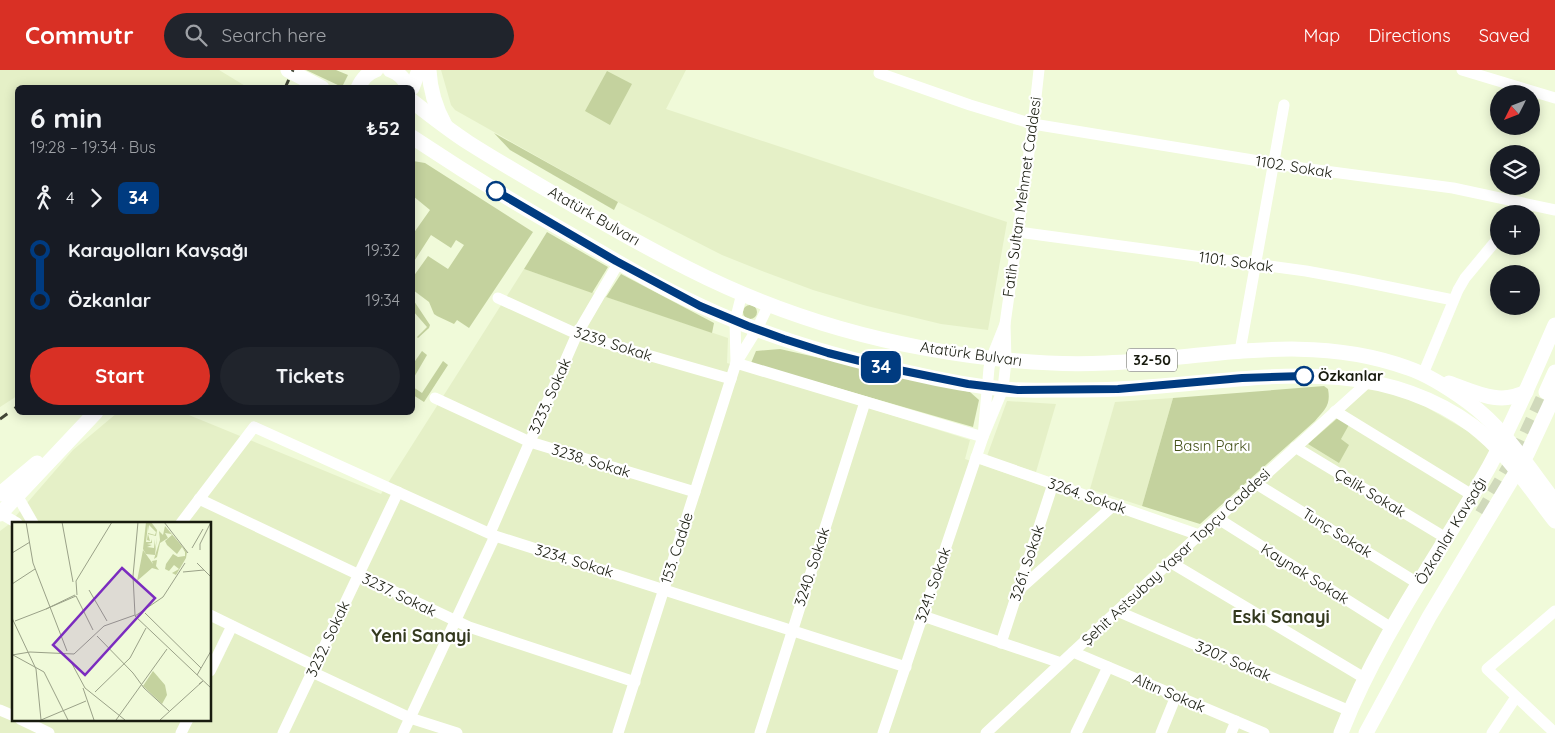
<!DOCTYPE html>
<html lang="en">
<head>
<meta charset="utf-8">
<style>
	body { margin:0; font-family:Quicksand,sans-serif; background:#20242c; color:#f1f3f6; height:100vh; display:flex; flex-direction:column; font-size:19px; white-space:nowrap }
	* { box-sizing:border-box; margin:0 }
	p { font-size:16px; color:#9ea1a6 }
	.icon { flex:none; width:28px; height:28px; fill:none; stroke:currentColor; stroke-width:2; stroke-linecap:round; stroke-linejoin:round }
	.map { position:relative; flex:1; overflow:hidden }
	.sheet { position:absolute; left:15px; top:15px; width:400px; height:330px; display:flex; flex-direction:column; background:#171b24; border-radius:8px; box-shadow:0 2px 12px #0003 }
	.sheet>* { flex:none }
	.badge { padding:0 10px; border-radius:8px; font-size:18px; line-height:32px }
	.needle { width:32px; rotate:228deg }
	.fabs { position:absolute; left:1490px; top:15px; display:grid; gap:10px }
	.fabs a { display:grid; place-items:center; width:50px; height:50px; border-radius:50%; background:#171b24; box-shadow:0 2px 12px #0003; font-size:25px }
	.map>.badge { position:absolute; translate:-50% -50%; box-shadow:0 0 0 2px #fff }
	.legs { display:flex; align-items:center; gap:8px; height:55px; padding:0 15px; font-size:16px }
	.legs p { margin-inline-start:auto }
	.overview { display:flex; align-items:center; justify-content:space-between; height:85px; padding:0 15px }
	h1 { font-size:28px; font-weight:700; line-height:38px }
	.primary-button { display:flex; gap:10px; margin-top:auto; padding:10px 15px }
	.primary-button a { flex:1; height:58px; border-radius:30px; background:#d93025; color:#fff; font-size:20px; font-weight:700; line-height:58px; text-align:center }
	.primary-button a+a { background:#20242c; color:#f1f3f6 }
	ul { padding:0 15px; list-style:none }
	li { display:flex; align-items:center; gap:18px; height:50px; font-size:19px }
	li i { display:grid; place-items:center; width:8px; height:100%; margin:0 6px; background:currentColor }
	li i::after { content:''; width:12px; height:12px; margin:-6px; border:4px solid; border-radius:50%; background:#171b24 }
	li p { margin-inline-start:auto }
	li:first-child i { background:linear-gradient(#0000 50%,currentColor 0) }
	li:last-child i { background:linear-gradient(currentColor 50%,#0000 0) }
	header { display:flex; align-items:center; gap:30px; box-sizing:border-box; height:70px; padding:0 25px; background:#d93025; color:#fff }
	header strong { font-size:24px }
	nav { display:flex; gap:28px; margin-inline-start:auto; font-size:18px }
	.search { width:350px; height:45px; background:#20242c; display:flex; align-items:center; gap:12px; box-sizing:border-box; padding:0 18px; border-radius:28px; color:#9ea1a6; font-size:19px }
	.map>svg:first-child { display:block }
	.built { fill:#e5f0c7; fill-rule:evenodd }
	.green { fill:#c4d29e }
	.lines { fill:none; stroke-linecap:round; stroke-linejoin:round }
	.major-tunnel { stroke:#d0d9bb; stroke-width:15; stroke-dasharray:15 8; stroke-linecap:butt }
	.minor { stroke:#fff; stroke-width:11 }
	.major { stroke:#fff; stroke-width:15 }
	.rail { stroke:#434737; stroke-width:3; stroke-dasharray:9 9; stroke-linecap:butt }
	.line-1-casing { stroke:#fff; stroke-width:11 }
	.line-1 { stroke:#003b80; stroke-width:8 }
	.stop-1-dot { fill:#fff; stroke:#003b80; stroke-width:2.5 }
	.labels { text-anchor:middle; stroke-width:4.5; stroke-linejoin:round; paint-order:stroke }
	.shield { fill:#fff; stroke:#5d5f57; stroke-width:1 }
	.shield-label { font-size:14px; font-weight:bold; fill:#181b0f }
	.street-label { font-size:15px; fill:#181b0f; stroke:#fff }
	.stop-label { font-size:15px; font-weight:bold; fill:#181b0f; stroke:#fff; text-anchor:start }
	.park-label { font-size:15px; fill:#45511a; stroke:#fff }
	.quarter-label { font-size:18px; font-weight:bold; fill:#33391e; stroke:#fff }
	.inset-road { fill:none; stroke:#9aa188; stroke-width:1 }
	.view { fill:#7b2cbf; fill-opacity:0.15; stroke:#7b2cbf; stroke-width:2.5 }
	.inset-edge { fill:none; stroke:#181b0f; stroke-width:2.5 }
</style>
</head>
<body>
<header>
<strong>Commutr</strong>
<div class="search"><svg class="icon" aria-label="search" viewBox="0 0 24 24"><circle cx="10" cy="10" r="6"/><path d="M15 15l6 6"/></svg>Search here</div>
<nav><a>Map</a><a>Directions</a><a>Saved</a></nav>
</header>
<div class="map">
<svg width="1555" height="663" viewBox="0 0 1555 663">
	<rect width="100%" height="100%" fill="#f0fad9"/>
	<!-- built -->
	<g class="built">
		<polygon points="0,0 219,0 247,17 18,18 17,326 0,337"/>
		<polygon points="441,0 686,0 666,39 1007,152 988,260 941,254 867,236 813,220 762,201 722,185 618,132 455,40 451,35"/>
		<path d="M524,199l204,69 -1,25 243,77 -5,19 234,81 170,-152 43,11 54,31 25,21 -155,282h-1336v-202l8,-6 65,-75 44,-37h67l197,81zM14,453h196v196h-196z"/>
		<polygon points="1173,328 1142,436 1090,419 1115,332"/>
		<polygon points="1007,331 1056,334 1036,402 987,386"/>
	</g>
	<!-- green -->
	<g class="green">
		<polygon points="306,0 336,0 348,5 342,17"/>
		<polygon points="607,1 632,14 610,55 585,41"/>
		<polygon points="494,63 618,132 614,140 510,80"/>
		<polygon points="413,91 425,93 533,162 469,258 457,250 454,254 437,246 434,244 429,232 413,220 413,207 428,186 448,199 464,175 456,170 451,178 431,165 413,193 413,164 430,140 413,126"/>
		<polygon points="547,162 608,197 592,223 524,199"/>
		<polygon points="621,204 714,253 712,263 606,227"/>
		<polygon points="414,231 430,255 429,258 418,268 417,267 427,257 413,241 413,232"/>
		<circle cx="750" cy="242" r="7"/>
		<polygon points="780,279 970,322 979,330 973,357 751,293 756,281"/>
		<polygon points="422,281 427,285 413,309 413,294"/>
		<polygon points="443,291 448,295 424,332 413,325 413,317 422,323"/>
		<path d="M1324,316l4,3c3,16 -3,20 -13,32l-115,103 -58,-18 31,-108z"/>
		<polygon points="1340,346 1350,353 1341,369 1349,375 1339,393 1308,374"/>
	</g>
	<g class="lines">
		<!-- major-tunnel -->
		<polyline class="major-tunnel" points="1482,444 1516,386 1546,322"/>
		<!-- minor -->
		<g class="minor">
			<polyline points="1462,0 1555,28"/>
			<polyline points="879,3 970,35 1033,54 1302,98 1453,118 1555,140"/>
			<polyline points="1018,162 1306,201 1355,210 1453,230"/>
			<polyline points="742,223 735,251 736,293 757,259 769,234"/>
			<polyline points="498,228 577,264 599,271 731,309"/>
			<polyline points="1005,254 1033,54 1039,0"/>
			<polygon points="1005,254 1006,291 1003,319 983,367 989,298 991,289"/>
			<polyline points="1240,281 1284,35"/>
			<polyline points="1423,304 1458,220 1465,208 1499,167"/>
			<polyline points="435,328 530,372 695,422"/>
			<polyline points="1335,341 1472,425"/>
			<polyline points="1295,377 1446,468"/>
			<polyline points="976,387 1199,465"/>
			<polyline points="1255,413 1419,514"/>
			<polyline points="14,420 33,453"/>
			<polyline points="199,429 469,557 635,612"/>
			<polyline points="0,443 17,453"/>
			<polyline points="1217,448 1393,559"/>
			<polyline points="181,453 254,357 495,466 906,597"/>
			<polyline points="490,463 577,264 619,192"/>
			<polyline points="1170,492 1366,609"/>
			<polyline points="1020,519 1114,435"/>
			<polyline points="1117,541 1350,641"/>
			<polyline points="1555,541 1487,599 1555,663"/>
			<polyline points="210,545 315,596"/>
			<polyline points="923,546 1061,593"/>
			<polyline points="1001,573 1053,414"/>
			<polyline points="1073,582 1264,663"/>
			<polyline points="210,601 232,556"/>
			<polyline points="312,602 410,648 457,663"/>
			<polyline points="0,640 14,646"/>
			<polyline points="20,649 49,663"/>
			<polyline points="181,663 188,649"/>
			<polyline points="283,663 398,422"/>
			<polyline points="403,663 495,466"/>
			<polyline points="618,663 736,293 983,367 883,663"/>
			<polyline points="760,663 865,332"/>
			<polyline points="986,663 1199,465 1368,312"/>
			<polyline points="1076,663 1108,597"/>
			<polyline points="1161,663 1176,626"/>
			<polyline points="1231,663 1236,651"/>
			<polyline points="1492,663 1516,627"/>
		</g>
		<!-- major -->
		<g class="major">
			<polyline points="288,0 322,18"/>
			<path d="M390,0c9,3 15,9 18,18"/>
			<path d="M429,0c1,20 6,37 16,55"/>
			<path d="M358,18c4,-9 9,-15 18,-18"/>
			<polyline points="412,18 419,0"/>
			<path d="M412,31c19,15 37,29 57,42 30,19 61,37 92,55 42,25 84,49 128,71 73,37 153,64 234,79 60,11 121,18 183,15 101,-4 202,-32 302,5 21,7 42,21 60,34 37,27 60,65 87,100"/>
			<path d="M412,67c51,34 103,66 156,96 43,25 87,52 133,73 66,31 138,52 210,67 30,7 62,13 93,16 19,2 38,1 57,1 19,0 38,0 57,-1 120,-5 248,-42 355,37 32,24 57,63 82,95"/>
			<path d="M1449,313c26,9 50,23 77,9"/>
			<polyline points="1546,322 1555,302"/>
			<polyline points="0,424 37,393"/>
			<polyline points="0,444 96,342"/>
			<path d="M1341,663c37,-95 98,-178 148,-266 25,-46 45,-94 66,-142"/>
			<polyline points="1366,663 1429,547 1527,384 1555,324"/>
		</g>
		<!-- rail -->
		<g class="rail">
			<polyline points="285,18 293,0"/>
			<polyline points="0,349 18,336"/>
		</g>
	</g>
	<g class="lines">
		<defs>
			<polyline id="line-1" points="496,121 616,191 700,236 748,256 784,269 828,283 884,297 968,314 1018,320 1118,319 1242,308 1304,306"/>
		</defs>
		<!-- line-1 casing -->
		<use href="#line-1" class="line-1-casing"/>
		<!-- line-1 -->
		<use href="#line-1" class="line-1"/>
	</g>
	<!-- markers -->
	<g class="stop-1-dot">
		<circle cx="496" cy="121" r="9"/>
		<circle cx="1304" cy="306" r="9"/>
	</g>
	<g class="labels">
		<!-- shield labels -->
		<rect class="shield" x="1127" y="278.5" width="50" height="23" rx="4"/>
		<g class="shield-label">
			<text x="1152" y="295">32-50</text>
		</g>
		<!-- street labels -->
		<g class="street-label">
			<text transform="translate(1294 97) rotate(9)" y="5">1102. Sokak</text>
			<text transform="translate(1022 127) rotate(-82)" y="5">Fatih Sultan Mehmet Caddesi</text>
			<text transform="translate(594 146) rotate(30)" y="5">Atatürk Bulvarı</text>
			<text transform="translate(1236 192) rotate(8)" y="5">1101. Sokak</text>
			<text transform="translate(613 274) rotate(18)" y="5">3239. Sokak</text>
			<text transform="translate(971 284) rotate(8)" y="5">Atatürk Bulvarı</text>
			<text transform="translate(550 326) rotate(-66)" y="5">3233. Sokak</text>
			<text transform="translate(591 391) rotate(17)" y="5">3238. Sokak</text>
			<text transform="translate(1370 423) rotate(31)" y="5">Çelik Sokak</text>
			<text transform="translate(1087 426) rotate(19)" y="5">3264. Sokak</text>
			<text transform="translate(1451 461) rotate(-59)" y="5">Özkanlar Kavşağı</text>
			<text transform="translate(1337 463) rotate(32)" y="5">Tunç Sokak</text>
			<text transform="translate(677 478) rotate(-72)" y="5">153. Cadde</text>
			<text transform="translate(1176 487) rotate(-43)" y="5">Şehit Astsubay Yaşar Topçu Caddesi</text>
			<text transform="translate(574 491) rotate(17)" y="5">3234. Sokak</text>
			<text transform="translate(1027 493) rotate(-72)" y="5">3261. Sokak</text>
			<text transform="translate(812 497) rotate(-72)" y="5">3240. Sokak</text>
			<text transform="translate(1305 504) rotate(32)" y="5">Kaynak Sokak</text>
			<text transform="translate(933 515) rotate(-71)" y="5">3241. Sokak</text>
			<text transform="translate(399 525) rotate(26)" y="5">3237. Sokak</text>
			<text transform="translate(328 569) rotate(-65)" y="5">3232. Sokak</text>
			<text transform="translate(1233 591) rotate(23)" y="5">3207. Sokak</text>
			<text transform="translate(1169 623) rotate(23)" y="5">Altın Sokak</text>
		</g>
		<!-- stop labels -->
		<g class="stop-label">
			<text x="1318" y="311">Özkanlar</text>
		</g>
		<!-- park labels -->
		<g class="park-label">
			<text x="1212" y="381">Basın Parkı</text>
		</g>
		<!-- quarter labels -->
		<g class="quarter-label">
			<text x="1281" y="553">Eski Sanayi</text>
			<text x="421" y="572">Yeni Sanayi</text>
		</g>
	</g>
	<!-- overview -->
	<g transform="translate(12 452)">
		<rect width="199" height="199" fill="#f0fad9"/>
		<path d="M134,0h5l6,8 -1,6 -8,-2 2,7 -3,-1 1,-7 7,2 1,-3 -7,-7 -1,6 6,1 -6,-1v-6l-2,17h5l1,-3v4l-5,1 5,1 -5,2 7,1 1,-9v10l2,-12 -2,18 -9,-1 -3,-5zM153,4l22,26 -1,6 -10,17 -4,-2 7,-4 -5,-4 -5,6 -4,-2 1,-5 7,-10 5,3 7,-1v-4l-3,-5 -5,7 -10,-9 -2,-4 7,-6 -1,-1 -6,-1 3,5 -8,5 -3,14 -3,2 6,-19 -1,-9 4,4zM131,28l10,14 -1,-3 5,-1 -1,6 3,4 -7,-2 -15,13zM141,149l12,14 2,10 -5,9 -19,-18z" fill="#c4d29e"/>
		<path class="inset-road" d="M14,0l7,41 34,88M50,0l11,60M152,0l24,31M180,26l11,-19M188,28v-6l11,-22M0,31l18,-11M173,41l-22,34 -28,19 76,72M185,41l14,14M171,50l21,-2M0,62l23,-15M77,68l18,31M63,73l-29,14 30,-13M65,73l-1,-14 36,-59M64,74l17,34M133,91l56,55M123,93l-2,-39 5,-54M0,96l24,51 5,51M3,99l31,-12M85,114l36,37 11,15 25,23M0,133l18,-3 44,2 30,-28 31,-11M1,133l31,17 24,48M58,138l15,28 40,32M185,153l14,-24M71,166l11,32M83,170l35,-34 16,-30M29,198l45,-19M104,198l51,-71M148,198l43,-39 -4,3"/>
		<path class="view" d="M110,46l33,30 -70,77 -32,-30z"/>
		<rect width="199" height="199" class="inset-edge"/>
	</g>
</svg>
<div class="fabs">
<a><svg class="needle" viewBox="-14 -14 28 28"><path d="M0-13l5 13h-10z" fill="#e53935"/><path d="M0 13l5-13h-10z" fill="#9ea1a6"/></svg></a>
<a><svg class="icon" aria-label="layers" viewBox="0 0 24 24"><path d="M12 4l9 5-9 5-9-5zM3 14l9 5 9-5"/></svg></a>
<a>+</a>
<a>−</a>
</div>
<b class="badge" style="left:881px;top:297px;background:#003b80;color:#fff">34</b>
<section class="sheet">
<div class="overview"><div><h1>6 min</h1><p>19:28 – 19:34 · Bus</p></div><b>₺52</b></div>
<div class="legs"><svg class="icon" aria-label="walk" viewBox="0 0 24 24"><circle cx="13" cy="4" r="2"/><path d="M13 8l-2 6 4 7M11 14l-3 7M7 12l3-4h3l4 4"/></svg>4<svg class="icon" aria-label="forward" viewBox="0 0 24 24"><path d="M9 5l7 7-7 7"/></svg><b class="badge" style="background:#003b80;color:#fff">34</b></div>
<ul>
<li><i style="color:#003b80"></i><b>Karayolları Kavşağı</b><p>19:32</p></li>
<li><i style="color:#003b80"></i><b>Özkanlar</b><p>19:34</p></li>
</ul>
<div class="primary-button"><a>Start</a><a>Tickets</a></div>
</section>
</div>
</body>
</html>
